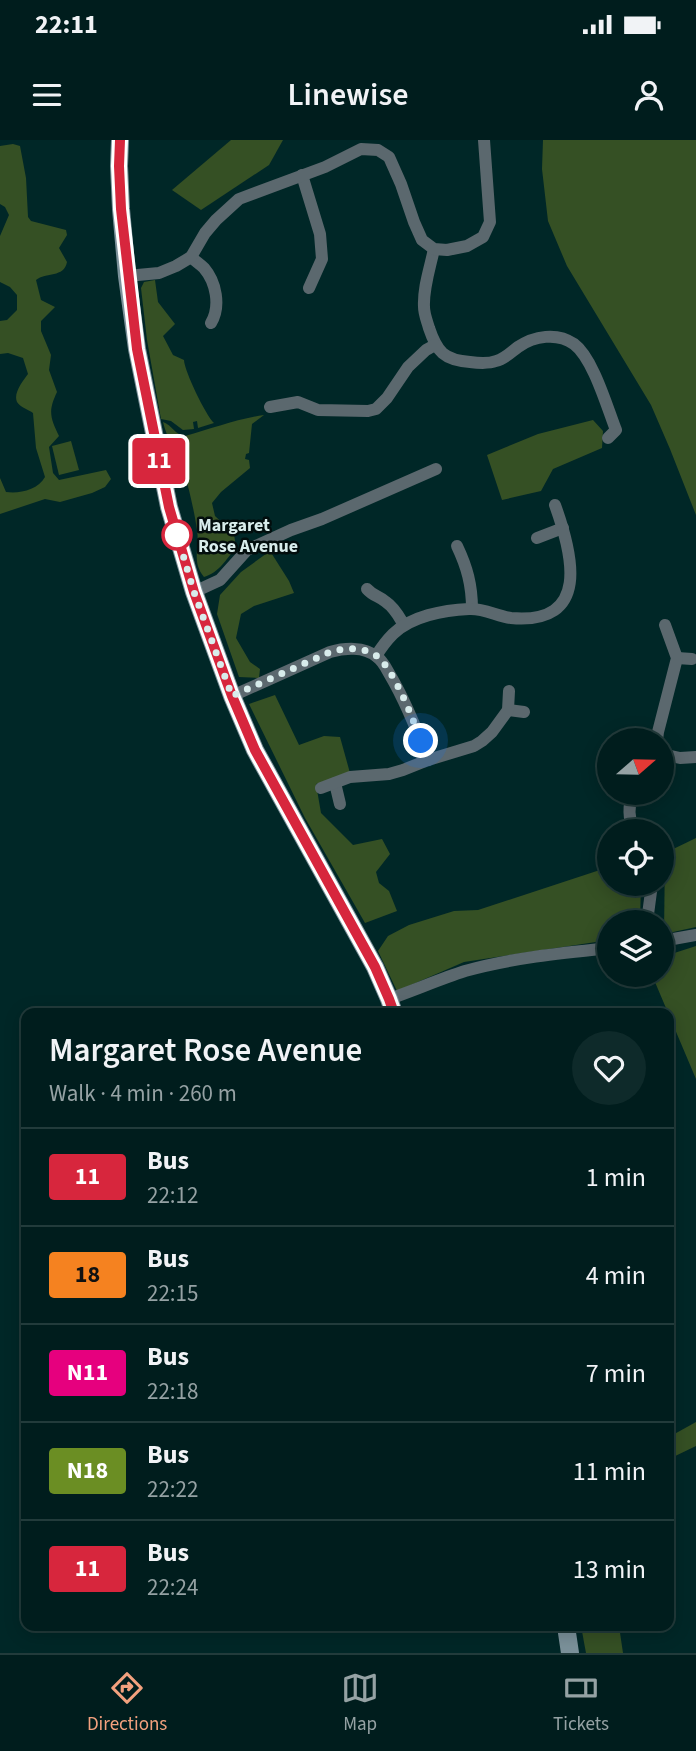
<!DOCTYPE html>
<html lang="en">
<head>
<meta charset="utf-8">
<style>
	body { margin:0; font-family:"Source Sans 3",sans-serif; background:#0e2a2a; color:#f1f3f6; height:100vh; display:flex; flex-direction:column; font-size:26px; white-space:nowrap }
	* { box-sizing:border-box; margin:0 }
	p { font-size:23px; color:#95a2a4 }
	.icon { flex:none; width:38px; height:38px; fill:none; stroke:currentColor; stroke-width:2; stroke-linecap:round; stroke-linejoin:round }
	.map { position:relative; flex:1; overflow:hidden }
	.panel { position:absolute; left:21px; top:868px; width:653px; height:623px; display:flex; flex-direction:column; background:#001d1d; border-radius:14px; box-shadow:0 4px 18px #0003,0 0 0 2px #223b3b }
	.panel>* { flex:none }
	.badge { padding:0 14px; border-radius:5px; font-size:24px; line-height:46px }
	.needle { width:46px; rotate:70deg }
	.fabs { position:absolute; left:597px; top:588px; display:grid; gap:14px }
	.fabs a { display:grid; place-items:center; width:77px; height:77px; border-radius:50%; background:#001d1d; box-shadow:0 4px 18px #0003,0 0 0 2px #223b3b; font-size:35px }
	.you { position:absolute; width:35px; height:35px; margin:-18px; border:5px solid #fff; border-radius:50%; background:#1a73e8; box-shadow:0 0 0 10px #1a73e833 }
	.map>.badge { position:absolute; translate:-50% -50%; box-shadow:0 0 0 4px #fff }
	.round { display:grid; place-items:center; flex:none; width:74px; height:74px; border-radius:37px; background:#0e2a2a }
	.overview { display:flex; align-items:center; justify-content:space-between; height:119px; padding:0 28px }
	h1 { font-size:33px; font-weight:600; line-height:52px }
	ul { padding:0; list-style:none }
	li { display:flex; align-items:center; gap:21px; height:98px; padding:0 28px; border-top:2px solid #223b3b }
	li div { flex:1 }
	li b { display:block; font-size:26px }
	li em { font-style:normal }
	li .badge { min-width:77px; font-weight:700; text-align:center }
	.status { display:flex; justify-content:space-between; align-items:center; height:49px; padding:0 35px; background:#001d1d; direction:ltr }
	.status svg { height:19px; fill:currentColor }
	header { display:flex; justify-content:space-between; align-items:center; height:91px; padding:0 28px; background:#001d1d; font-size:32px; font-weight:600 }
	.dock { display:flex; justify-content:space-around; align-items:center; height:98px; border-top:2px solid #223b3b; background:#001d1d; font-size:19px; color:#95a2a4 }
	.dock a { display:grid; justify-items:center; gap:4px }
	.dock .active { color:#f2a17e }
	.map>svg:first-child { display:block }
	.green { fill:#355024 }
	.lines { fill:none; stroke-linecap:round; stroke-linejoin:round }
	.street { stroke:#5b686e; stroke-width:12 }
	.secondary { stroke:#7b919a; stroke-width:18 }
	.line-casing { stroke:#fff; stroke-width:16 }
	.line { stroke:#d7263d; stroke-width:10 }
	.walk { stroke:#d8eceb; stroke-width:7; stroke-dasharray:0 12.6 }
	.stop-dot { fill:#fff; stroke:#d7263d; stroke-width:3.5 }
	.labels { text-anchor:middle; stroke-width:5; stroke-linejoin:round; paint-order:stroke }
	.stop-label { font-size:18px; font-weight:bold; fill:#d8eceb; stroke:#020d0d; text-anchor:start }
</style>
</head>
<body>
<div class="status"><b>22:11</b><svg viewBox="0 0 49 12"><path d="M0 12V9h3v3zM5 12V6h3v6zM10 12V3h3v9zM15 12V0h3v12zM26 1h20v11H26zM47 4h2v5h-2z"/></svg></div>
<header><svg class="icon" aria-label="menu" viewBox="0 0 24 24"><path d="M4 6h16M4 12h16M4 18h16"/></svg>Linewise<svg class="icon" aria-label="person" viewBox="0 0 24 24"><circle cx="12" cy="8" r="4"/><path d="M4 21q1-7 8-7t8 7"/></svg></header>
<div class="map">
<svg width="696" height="1513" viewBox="0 0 696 1513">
	<rect width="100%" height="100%" fill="#002727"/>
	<!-- green -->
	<g class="green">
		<polygon points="231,0 283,0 269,25 201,70 172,50"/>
		<polygon points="543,0 696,0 696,375 670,309 651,265 567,126 548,81 542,29"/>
		<path d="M13,4l7,2 6,32 2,39 3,4 35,9 1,5 -8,13 8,14c-3,16 -21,10 -31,18l5,20 14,7 -14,14v10l10,24 -2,15 8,22c-9,19 -7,25 2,44l-10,11 4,26 6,7 47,-10 5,9 -6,8 -13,6 -32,9 -15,-3 -45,15v-36l6,14c13,2 32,-2 39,-15l-9,-29 -3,-35c-4,-3 -13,-6 -16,-11 -4,-9 6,-21 11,-28l-5,-16 -15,-5 -8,1v-33l7,-1 10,-10v-15l-7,-8 -10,-5v-46l9,-21 -4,-8 -5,-3v-58z"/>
		<path d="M155,140l3,22 17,22 -12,12 10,19 11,5c0,10 22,56 30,63l-16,5 -1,-7 -4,1 1,7 -11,1 -12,-9 -10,-2 -14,-79 -6,-52 3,-6z"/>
		<path d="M264,275l-12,9 -3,29 -3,1 -1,5 4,1 1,8 -29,24 -9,11 3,13 19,18 2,14c-10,11 -16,24 -32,29 -13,-16 -4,-29 -7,-47 -2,-15 -9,-48 -15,-63 -7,-15 -15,-29 -19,-45 9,3 12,13 22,14 26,-7 52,-17 79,-21z"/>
		<polygon points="593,280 603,291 602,308 553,329 541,351 502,360 487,315 538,294"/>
		<polygon points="71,301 79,330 59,335 52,306"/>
		<polygon points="270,411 289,441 294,453 254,466 241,474 236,498 250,522 260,529 259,538 239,537 217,474 220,455 241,432"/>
		<polygon points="275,555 299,605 324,596 340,597 350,633 316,644 321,673 353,705 382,699 390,714 376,732 379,743 389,751 397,771 365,783 305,678 249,564"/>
		<polygon points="696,698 696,787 664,794 665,713"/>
		<polygon points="609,727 609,744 641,744 640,782 609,782 609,800 464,822 397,851 378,811 388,796 409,785 454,771 478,770"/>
		<polygon points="696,806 696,939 652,835 662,835 662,817"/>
		<polygon points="696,1282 696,1306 669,1319 669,1297"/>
		<polygon points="581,1486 619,1486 623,1513 586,1513"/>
	</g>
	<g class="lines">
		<!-- street -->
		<g class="street">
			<polyline points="302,35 320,94 322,119 309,148"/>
			<path d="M434,109c-4,19 -11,39 -10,58 0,7 3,14 5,21 8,24 15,32 41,34 8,1 18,2 26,-1 9,-2 15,-9 22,-14 16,-11 39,-15 56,-3 19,14 33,63 42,86l-8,8"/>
			<path d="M191,117c4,4 9,7 13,11 12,14 17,38 7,55"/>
			<polyline points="127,136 159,133 176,126 191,117 205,93 216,80 239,59 325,27 361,9 378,10 389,17 401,44 414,82 422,100 434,109 447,110 467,106 483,97 490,82 484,0"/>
			<polyline points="270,267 298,262 318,270 368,271 376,269 387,258 408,227 426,210 435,205"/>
			<polyline points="537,398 563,388"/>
			<path d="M457,406c10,21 15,39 15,63"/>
			<path d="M367,449c6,7 12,7 19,13 9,6 13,15 18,23"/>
			<polyline points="194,452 220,440 247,410 291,390 322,379 436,329"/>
			<path d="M376,516c5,-8 10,-15 17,-22 18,-18 51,-24 76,-25 14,-1 28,7 42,9 80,7 62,-63 44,-113"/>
			<polyline points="677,518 692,519"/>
			<path d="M232,556l98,-44c14,-4 34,-6 47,5 6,4 9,11 13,18 16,27 27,55 38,85"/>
			<polyline points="508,570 524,572"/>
			<polyline points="657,600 658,592 677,518 665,485"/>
			<polyline points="662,614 680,618 696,617"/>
			<polyline points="335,643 340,664"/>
			<polyline points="321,648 350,637 389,634 403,630 428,620 474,606 482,601 492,592 508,570 509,551"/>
			<path d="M633,653c-5,13 -5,25 1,38"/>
			<polyline points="647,782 652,744"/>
			<polyline points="662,801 696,795"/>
			<path d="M389,859c26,-9 51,-20 76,-28 47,-13 96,-18 144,-23"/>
		</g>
		<!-- secondary -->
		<g class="secondary">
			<polyline points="120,0 119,26 121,69 127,136 137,209 169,367 194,452 232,556 255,610 375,827 389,859 394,873"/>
			<polyline points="566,1486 570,1513"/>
		</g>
	</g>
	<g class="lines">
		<defs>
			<polyline id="line" points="120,0 119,26 121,69 137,209 169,367 194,452 232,556 255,610 375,827 389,859 394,873"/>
		</defs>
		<!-- line casing -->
		<use href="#line" class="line-casing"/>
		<!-- line -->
		<use href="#line" class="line"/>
		<!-- walk -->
		<path class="walk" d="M177,395l-2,-7 19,64 38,104 98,-44c14,-4 35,-6 48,5 17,15 35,62 43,84"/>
	</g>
	<!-- markers -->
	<circle class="stop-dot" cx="177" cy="395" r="14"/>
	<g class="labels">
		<!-- stop labels -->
		<g class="stop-label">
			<text x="198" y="391">Margaret<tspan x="198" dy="21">Rose Avenue</tspan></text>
		</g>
	</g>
</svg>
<div class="fabs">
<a><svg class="needle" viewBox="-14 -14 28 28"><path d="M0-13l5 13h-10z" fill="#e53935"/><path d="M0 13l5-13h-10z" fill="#95a2a4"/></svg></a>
<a><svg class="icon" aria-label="locate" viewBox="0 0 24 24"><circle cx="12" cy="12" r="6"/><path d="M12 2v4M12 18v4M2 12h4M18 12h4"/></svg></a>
<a><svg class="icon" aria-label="layers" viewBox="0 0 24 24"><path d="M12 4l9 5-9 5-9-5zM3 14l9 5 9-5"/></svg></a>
</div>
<div class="you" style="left:421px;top:601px"></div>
<b class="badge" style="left:159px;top:321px;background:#d7263d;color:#fff">11</b>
<section class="panel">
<div class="overview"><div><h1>Margaret Rose Avenue</h1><p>Walk · 4 min · 260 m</p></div><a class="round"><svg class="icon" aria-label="heart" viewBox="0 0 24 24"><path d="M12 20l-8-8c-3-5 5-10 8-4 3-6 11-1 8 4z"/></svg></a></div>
<ul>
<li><span class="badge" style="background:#d7263d;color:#fff">11</span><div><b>Bus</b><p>22:12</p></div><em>1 min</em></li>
<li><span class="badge" style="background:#f58220;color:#111">18</span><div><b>Bus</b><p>22:15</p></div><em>4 min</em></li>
<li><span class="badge" style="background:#e6007e;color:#fff">N11</span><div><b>Bus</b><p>22:18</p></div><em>7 min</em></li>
<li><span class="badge" style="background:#6b8e23;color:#fff">N18</span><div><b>Bus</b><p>22:22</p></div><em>11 min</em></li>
<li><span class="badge" style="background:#d7263d;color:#fff">11</span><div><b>Bus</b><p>22:24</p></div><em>13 min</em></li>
</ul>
</section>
</div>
<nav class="dock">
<a class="active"><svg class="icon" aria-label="directions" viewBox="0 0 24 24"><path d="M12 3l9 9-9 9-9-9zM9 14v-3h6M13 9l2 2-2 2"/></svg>Directions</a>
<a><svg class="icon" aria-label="map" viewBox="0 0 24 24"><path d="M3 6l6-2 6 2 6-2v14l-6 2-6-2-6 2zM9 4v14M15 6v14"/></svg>Map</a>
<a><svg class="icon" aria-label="tickets" viewBox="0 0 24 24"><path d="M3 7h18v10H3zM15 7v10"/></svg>Tickets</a>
</nav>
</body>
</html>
